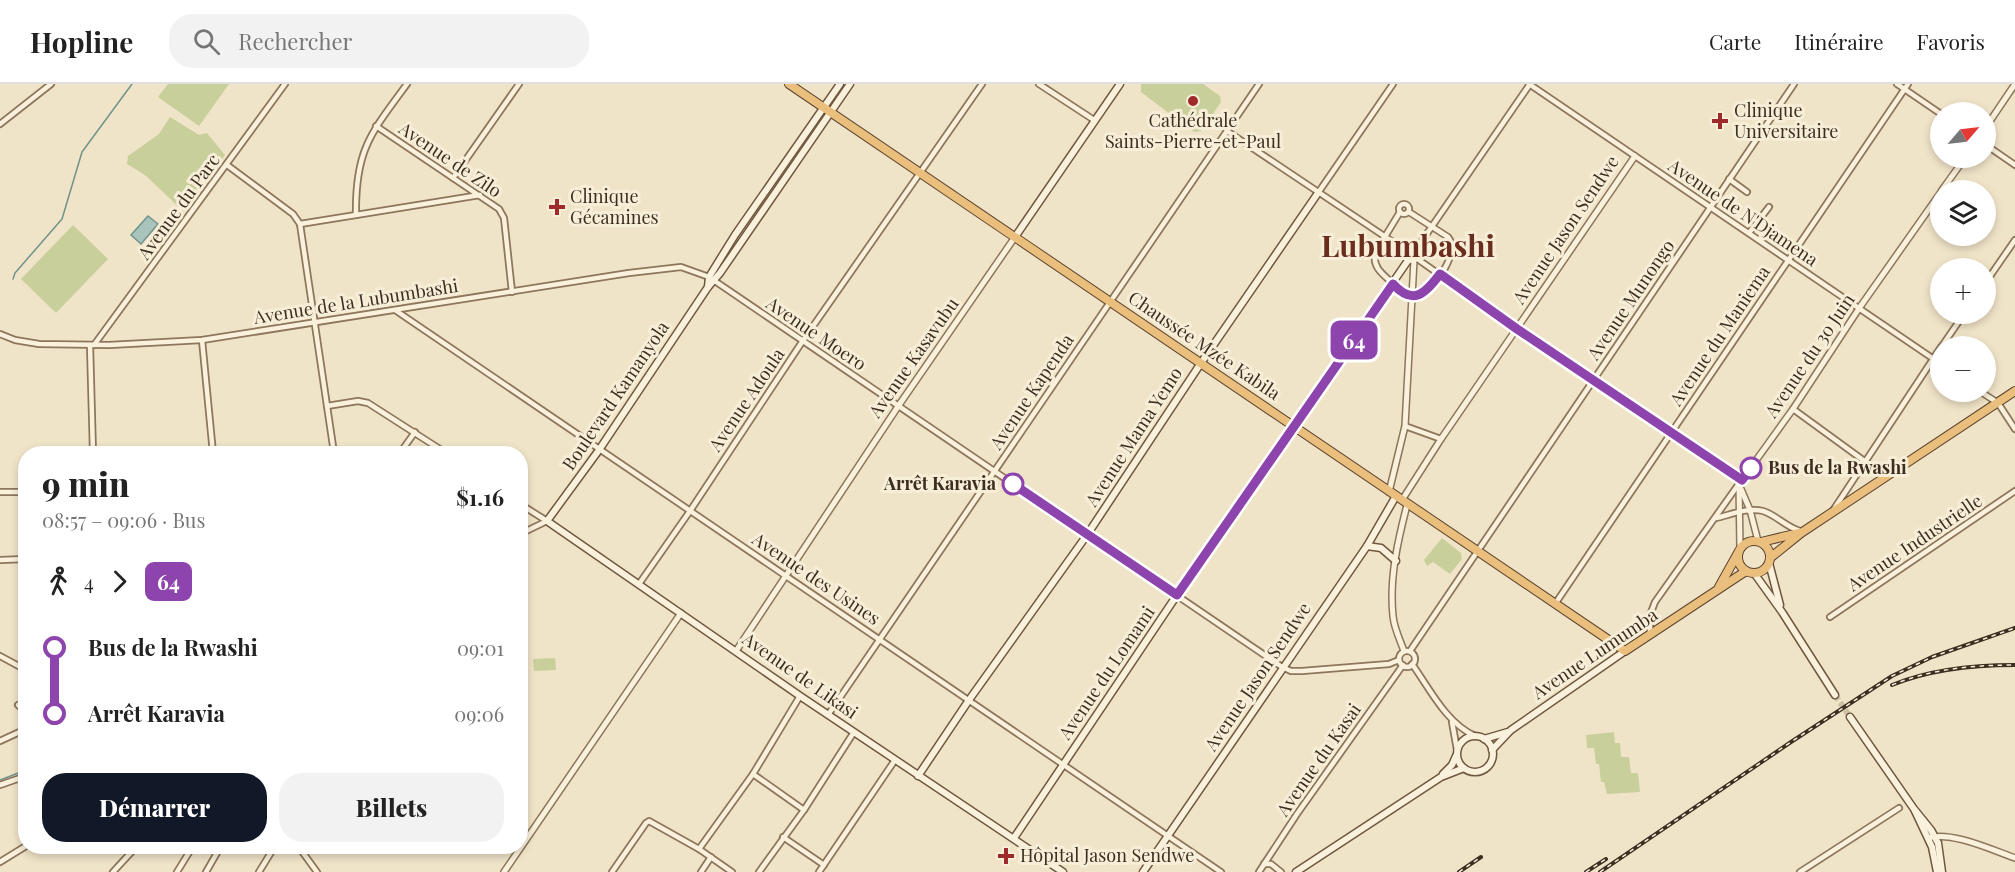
<!DOCTYPE html>
<html lang="fr">
<head>
<meta charset="utf-8">
<style>
	body { margin:0; font-family:"Playfair Display",serif; background:#f2f2f2; color:#222; height:100vh; display:flex; flex-direction:column; font-size:22px; white-space:nowrap }
	* { box-sizing:border-box; margin:0 }
	p { font-size:20px; color:#767676 }
	.icon { flex:none; width:33px; height:33px; fill:none; stroke:currentColor; stroke-width:2; stroke-linecap:round; stroke-linejoin:round }
	.map { position:relative; flex:1; overflow:hidden }
	.side { position:absolute; left:18px; top:362px; width:510px; height:408px; display:flex; flex-direction:column; background:#fff; border-radius:24px; box-shadow:0 3px 9px #0003 }
	.side>* { flex:none }
	.badge { padding:0 12px; border-radius:9px; font-size:21px; line-height:39px }
	.needle { width:39px; rotate:62deg }
	.buttons { position:absolute; left:1930px; top:18px; display:grid; gap:12px }
	.buttons a { display:grid; place-items:center; width:66px; height:66px; border-radius:50%; background:#fff; box-shadow:0 3px 9px #0003; font-size:30px }
	.map>.badge { position:absolute; translate:-50% -50%; box-shadow:0 0 0 3px #fff }
	.legs { display:flex; align-items:center; gap:9px; height:66px; padding:0 24px; font-size:20px }
	.legs p { margin-inline-start:auto }
	.summary { display:flex; align-items:center; justify-content:space-between; height:102px; padding:0 24px }
	h1 { font-size:33px; font-weight:800; line-height:45px }
	.button { display:flex; gap:12px; margin-top:auto; padding:12px 24px }
	.button a { flex:1; height:69px; border-radius:24px; background:#111827; color:#fff; font-size:24px; font-weight:800; line-height:69px; text-align:center }
	.button a+a { background:#f2f2f2; color:#222 }
	ul { padding:0 24px; list-style:none }
	li { display:flex; align-items:center; gap:21px; height:66px; font-size:22px }
	li i { display:grid; place-items:center; width:9px; height:100%; margin:0 8px; background:currentColor }
	li i::after { content:''; width:15px; height:15px; margin:-8px; border:4px solid; border-radius:50%; background:#fff }
	li p { margin-inline-start:auto }
	li:first-child i { background:linear-gradient(#0000 50%,currentColor 0) }
	li:last-child i { background:linear-gradient(currentColor 50%,#0000 0) }
	header { display:flex; align-items:center; gap:36px; box-sizing:border-box; height:84px; padding:0 30px; background:#fff; border-bottom:2px solid #e0e0e0 }
	header strong { font-size:28px }
	nav { display:flex; gap:33px; margin-inline-start:auto; font-size:21px }
	.search { width:420px; height:54px; background:#f2f2f2; display:flex; align-items:center; gap:15px; box-sizing:border-box; padding:0 21px; border-radius:24px; color:#767676; font-size:22px }
	.map>svg:first-child { display:block }
	.green { fill:#c9cf9b }
	.water { fill:#a9c4bc; stroke:#6f938a; stroke-width:1.5 }
	.lines { fill:none; stroke-linecap:round; stroke-linejoin:round }
	.stream { stroke:#6f938a; stroke-width:1.5 }
	.secondary-tunnel { stroke:#ccc0a6; stroke-width:6; stroke-dasharray:6 3; stroke-linecap:butt }
	.minor-casing { stroke:#8d765c; stroke-width:8 }
	.tertiary-casing { stroke:#8d765c; stroke-width:8 }
	.secondary-casing { stroke:#6f573f; stroke-width:9 }
	.trunk-casing { stroke:#5b4430; stroke-width:10 }
	.minor { stroke:#faf1dc; stroke-width:4.5 }
	.tertiary { stroke:#faf1dc; stroke-width:5 }
	.secondary { stroke:#faf1dc; stroke-width:6 }
	.trunk { stroke:#eabe7c; stroke-width:8 }
	.rail-casing { stroke:#3d2e20; stroke-width:4 }
	.rail { stroke:#f7eed8; stroke-width:1.5; stroke-dasharray:4.5; stroke-linecap:butt }
	.line-1-casing { stroke:#fff; stroke-width:14 }
	.line-1 { stroke:#8e44ad; stroke-width:9 }
	.poi-dot { fill:#9e2a2b; stroke:#f7eed8; stroke-width:2 }
	.stop-1-dot { fill:#fff; stroke:#8e44ad; stroke-width:3 }
	.labels { text-anchor:middle; stroke-width:6; stroke-linejoin:round; paint-order:stroke }
	.poi-label { font-size:18px; fill:#3d2e20; stroke:#f7eed8; text-anchor:start }
	.street-label { font-size:18px; fill:#3d2e20; stroke:#f7eed8 }
	.stop-label { font-size:18px; font-weight:bold; fill:#3d2e20; stroke:#f7eed8; text-anchor:start }
	.town-label { font-size:30px; font-weight:bold; fill:#6b2e1e; stroke:#f7eed8 }
</style>
</head>
<body>
<header>
<strong>Hopline</strong>
<div class="search"><svg class="icon" aria-label="search" viewBox="0 0 24 24"><circle cx="10" cy="10" r="6"/><path d="M15 15l6 6"/></svg>Rechercher</div>
<nav><a>Carte</a><a>Itinéraire</a><a>Favoris</a></nav>
</header>
<div class="map">
<svg width="2015" height="788" viewBox="0 0 2015 788">
	<rect width="100%" height="100%" fill="#f0e4c8"/>
	<!-- green -->
	<g class="green">
		<polygon points="168,0 229,0 199,42 158,13"/>
		<polygon points="1141,0 1203,0 1220,12 1221,18 1201,47 1194,48 1141,8"/>
		<polygon points="170,33 199,51 207,49 225,71 183,127 145,91 127,80 128,72 159,50"/>
		<polygon points="73,141 108,175 56,229 21,195"/>
		<polygon points="1442,454 1461,469 1462,475 1450,490 1433,478 1427,482 1424,476"/>
		<polygon points="555,574 556,586 534,587 533,575"/>
		<polygon points="1614,648 1615,659 1620,659 1621,673 1629,673 1631,689 1638,689 1640,708 1607,710 1604,698 1601,698 1599,680 1596,680 1594,664 1587,664 1586,651"/>
	</g>
	<!-- water -->
	<polygon class="water" points="148,132 158,140 141,160 131,151"/>
	<g class="lines">
		<!-- stream -->
		<g class="stream">
			<polyline points="13,195 15,189 62,135 82,68 132,0"/>
			<polyline points="0,696 26,686"/>
		</g>
		<!-- secondary-tunnel -->
		<polyline class="secondary-tunnel" points="1835,611 1850,633"/>
		<defs>
			<g id="minor">
				<polyline points="1039,0 1094,36"/>
				<polyline points="1529,0 1941,280"/>
				<polyline points="1897,0 1941,30"/>
				<polyline points="0,40 51,0"/>
				<polyline points="376,42 499,125 504,134 512,208"/>
				<polyline points="1227,47 1408,168"/>
				<polyline points="1986,61 2015,81"/>
				<polyline points="227,81 293,130 300,140 334,369"/>
				<polyline points="453,94 519,0"/>
				<polyline points="1729,95 1747,108"/>
				<polyline points="1318,109 1393,0"/>
				<circle cx="1404" cy="125" r="5"/>
				<path d="M1400,128l-25,41c-2,13 5,19 14,27 6,7 13,15 23,16 18,1 50,-43 36,-59l-39,-25"/>
				<path d="M356,131c-1,-64 14,-81 51,-131"/>
				<polyline points="300,140 480,111"/>
				<polyline points="1749,149 1769,123"/>
				<polyline points="1415,167 1530,0"/>
				<polyline points="1416,174 1517,245 1742,396"/>
				<polyline points="1986,198 2015,156"/>
				<polyline points="395,226 1221,788"/>
				<polyline points="0,250 15,256 39,260 109,261 202,256 629,189 681,183 709,193 1282,583 1291,587 1302,587 1389,580 1399,576"/>
				<polyline points="202,256 213,369"/>
				<polyline points="90,261 93,369"/>
				<polyline points="94,261 285,0"/>
				<polyline points="1942,262 1964,230"/>
				<polyline points="1981,308 1998,319 2015,345"/>
				<polyline points="327,322 358,317 368,319 446,369"/>
				<polyline points="1793,325 1885,392"/>
				<polyline points="1405,342 1441,355"/>
				<polyline points="400,369 415,348"/>
				<polyline points="0,408 26,408"/>
				<polyline points="520,420 547,437"/>
				<polyline points="1834,425 1941,263"/>
				<path d="M1716,434c14,-3 32,-11 47,-7 13,4 23,16 37,20"/>
				<polyline points="520,450 547,437"/>
				<polyline points="0,476 26,475"/>
				<polyline points="639,500 690,427 802,258 982,0"/>
				<polyline points="1555,520 1908,0"/>
				<polyline points="1830,533 2015,407"/>
				<polyline points="1650,550 1650,531 1655,518 1738,401"/>
				<polyline points="1410,567 1794,0"/>
				<circle cx="1407" cy="575" r="8"/>
				<polyline points="0,572 26,586"/>
				<path d="M1412,580c18,25 34,59 63,72"/>
				<polyline points="18,621 26,628"/>
				<polyline points="828,631 1259,0"/>
				<polyline points="1452,638 1457,666"/>
				<polyline points="0,657 26,645"/>
				<polyline points="753,690 804,726"/>
				<polyline points="0,701 26,692"/>
				<polyline points="783,753 824,781"/>
				<polyline points="298,762 317,788"/>
				<polyline points="699,765 753,690 800,612"/>
				<polyline points="0,778 26,762"/>
				<polyline points="1264,780 1271,780 1281,788"/>
				<polyline points="113,788 137,762"/>
				<polyline points="177,788 193,762"/>
				<polyline points="206,788 221,762"/>
				<polyline points="259,788 275,762"/>
				<polyline points="612,788 646,739 649,737 699,765 732,788"/>
				<polyline points="701,788 711,773"/>
				<polyline points="759,788 804,726 854,648"/>
				<polyline points="819,788 895,676"/>
				<polyline points="1259,788 1297,730 1403,581"/>
				<polyline points="1800,788 1899,724"/>
			</g>
			<g id="tertiary">
				<polyline points="1986,43 2015,0"/>
				<polyline points="1942,106 1965,74"/>
				<polyline points="1741,405 1750,426 1758,457"/>
				<polyline points="1389,408 1405,342 1414,176"/>
				<polyline points="1402,416 1441,355 1635,72"/>
				<polyline points="1740,464 1739,400 1793,325 1860,223 1941,108"/>
				<polyline points="736,567 899,321 1015,153"/>
				<path d="M1404,567c-4,-11 -10,-23 -11,-35 -4,-38 5,-76 14,-111"/>
				<path d="M1928,754c24,-7 64,12 87,20"/>
				<polyline points="504,788 681,529"/>
			</g>
			<g id="secondary">
				<polyline points="850,0 720,189 708,203 599,366 547,437 800,612 1063,788"/>
				<polyline points="1015,153 1120,0"/>
				<circle cx="1412" cy="171" r="5"/>
				<polyline points="708,203 709,193 735,151 840,0"/>
				<polyline points="1367,462 1381,464 1396,477"/>
				<polyline points="1769,479 1780,521"/>
				<polyline points="1754,489 1782,528 1835,611"/>
				<polyline points="1850,633 1914,725 1931,746 1938,759 1942,788"/>
				<circle cx="1475" cy="670" r="18"/>
				<polyline points="1484,655 1508,648"/>
				<polyline points="1492,666 1511,646 1625,567"/>
				<polyline points="1443,690 1452,681 1456,672"/>
				<polyline points="918,692 969,616 1087,451 1201,279 1318,109"/>
				<polyline points="1915,727 1932,763 1937,788"/>
				<polyline points="1014,754 1177,511 1409,175"/>
				<polyline points="1143,788 1367,462 1396,412"/>
				<polyline points="1296,788 1441,693 1464,684"/>
			</g>
			<g id="trunk">
				<polyline points="789,0 1625,567 1746,487"/>
				<circle cx="1754" cy="473" r="16"/>
				<polyline points="1761,458 1799,449"/>
				<polyline points="1770,474 1801,449 2015,307"/>
				<polyline points="1719,503 1738,469"/>
			</g>
		</defs>
		<!-- minor casing -->
		<use href="#minor" class="minor-casing"/>
		<!-- tertiary casing -->
		<use href="#tertiary" class="tertiary-casing"/>
		<!-- secondary casing -->
		<use href="#secondary" class="secondary-casing"/>
		<!-- trunk casing -->
		<use href="#trunk" class="trunk-casing"/>
		<!-- minor -->
		<use href="#minor" class="minor"/>
		<!-- tertiary -->
		<use href="#tertiary" class="tertiary"/>
		<!-- secondary -->
		<use href="#secondary" class="secondary"/>
		<!-- trunk -->
		<use href="#trunk" class="trunk"/>
		<defs>
			<g id="rail">
				<path d="M1892,601c39,-16 81,-20 123,-20"/>
				<polyline points="1459,788 1481,773"/>
				<polyline points="1586,788 1606,775"/>
				<polyline points="1600,788 1791,658 1892,592 1932,573 2015,544"/>
			</g>
		</defs>
		<!-- rail casing -->
		<use href="#rail" class="rail-casing"/>
		<!-- rail -->
		<use href="#rail" class="rail"/>
	</g>
	<g class="lines">
		<defs>
			<path id="line-1" d="M1013,400l164,111 216,-311c20,22 32,10 47,-10l77,55 225,151 9,-12"/>
		</defs>
		<!-- line-1 casing -->
		<use href="#line-1" class="line-1-casing"/>
		<!-- line-1 -->
		<use href="#line-1" class="line-1"/>
	</g>
	<!-- markers -->
	<g class="poi-dot">
		<circle cx="1193" cy="17" r="6"/>
		<path d="M1717 28h6v6h6v6h-6v6h-6v-6h-6v-6h6z"/>
		<path d="M554 114h6v6h6v6h-6v6h-6v-6h-6v-6h6z"/>
		<path d="M1003 763h6v6h6v6h-6v6h-6v-6h-6v-6h6z"/>
	</g>
	<g class="stop-1-dot">
		<circle cx="1751" cy="384" r="10"/>
		<circle cx="1013" cy="400" r="10"/>
	</g>
	<g class="labels">
		<!-- poi labels -->
		<g class="poi-label">
			<text x="1734" y="33">Clinique<tspan x="1734" dy="21">Universitaire</tspan></text>
			<text x="1193" y="43" text-anchor="middle">Cathédrale<tspan x="1193" dy="21">Saints-Pierre-et-Paul</tspan></text>
			<text x="570" y="119">Clinique<tspan x="570" dy="21">Gécamines</tspan></text>
			<text x="1020" y="778">Hôpital Jason Sendwe</text>
		</g>
		<!-- street labels -->
		<g class="street-label">
			<text transform="translate(450 76) rotate(34)" y="6">Avenue de Zilo</text>
			<text transform="translate(179 123) rotate(-54)" y="6">Avenue du Parc</text>
			<text transform="translate(1743 129) rotate(34)" y="6">Avenue de N'Djamena</text>
			<text transform="translate(1566 146) rotate(-56)" y="6">Avenue Jason Sendwe</text>
			<text transform="translate(1631 216) rotate(-56)" y="6">Avenue Munongo</text>
			<text transform="translate(356 218) rotate(-9)" y="6">Avenue de la Lubumbashi</text>
			<text transform="translate(816 250) rotate(34)" y="6">Avenue Moero</text>
			<text transform="translate(1720 252) rotate(-56)" y="6">Avenue du Maniema</text>
			<text transform="translate(1204 262) rotate(34)" y="6">Chaussée Mzée Kabila</text>
			<text transform="translate(1810 272) rotate(-56)" y="6">Avenue du 30 Juin</text>
			<text transform="translate(914 274) rotate(-55)" y="6">Avenue Kasavubu</text>
			<text transform="translate(1032 308) rotate(-56)" y="6">Avenue Kapenda</text>
			<text transform="translate(616 312) rotate(-56)" y="6">Boulevard Kamanyola</text>
			<text transform="translate(747 316) rotate(-56)" y="6">Avenue Adoula</text>
			<text transform="translate(1134 353) rotate(-57)" y="6">Avenue Mama Yemo</text>
			<text transform="translate(1915 459) rotate(-34)" y="6">Avenue Industrielle</text>
			<text transform="translate(816 495) rotate(34)" y="6">Avenue des Usines</text>
			<text transform="translate(1595 570) rotate(-34)" y="6">Avenue Lumumba</text>
			<text transform="translate(1107 589) rotate(-56)" y="6">Avenue du Lomami</text>
			<text transform="translate(800 592) rotate(35)" y="6">Avenue de Likasi</text>
			<text transform="translate(1258 593) rotate(-56)" y="6">Avenue Jason Sendwe</text>
			<text transform="translate(1319 676) rotate(-55)" y="6">Avenue du Kasai</text>
		</g>
		<!-- stop labels -->
		<g class="stop-label">
			<text x="1768" y="390">Bus de la Rwashi</text>
			<text x="996" y="406" text-anchor="end">Arrêt Karavia</text>
		</g>
		<!-- town labels -->
		<g class="town-label">
			<text x="1408" y="173">Lubumbashi</text>
		</g>
	</g>
</svg>
<div class="buttons">
<a><svg class="needle" viewBox="-14 -14 28 28"><path d="M0-13l5 13h-10z" fill="#e53935"/><path d="M0 13l5-13h-10z" fill="#767676"/></svg></a>
<a><svg class="icon" aria-label="layers" viewBox="0 0 24 24"><path d="M12 4l9 5-9 5-9-5zM3 14l9 5 9-5"/></svg></a>
<a>+</a>
<a>−</a>
</div>
<b class="badge" style="left:1354px;top:256px;background:#8e44ad;color:#fff">64</b>
<section class="side">
<div class="summary"><div><h1>9 min</h1><p>08:57 – 09:06 · Bus</p></div><b>$1.16</b></div>
<div class="legs"><svg class="icon" aria-label="walk" viewBox="0 0 24 24"><circle cx="13" cy="4" r="2"/><path d="M13 8l-2 6 4 7M11 14l-3 7M7 12l3-4h3l4 4"/></svg>4<svg class="icon" aria-label="forward" viewBox="0 0 24 24"><path d="M9 5l7 7-7 7"/></svg><b class="badge" style="background:#8e44ad;color:#fff">64</b></div>
<ul>
<li><i style="color:#8e44ad"></i><b>Bus de la Rwashi</b><p>09:01</p></li>
<li><i style="color:#8e44ad"></i><b>Arrêt Karavia</b><p>09:06</p></li>
</ul>
<div class="button"><a>Démarrer</a><a>Billets</a></div>
</section>
</div>
</body>
</html>
